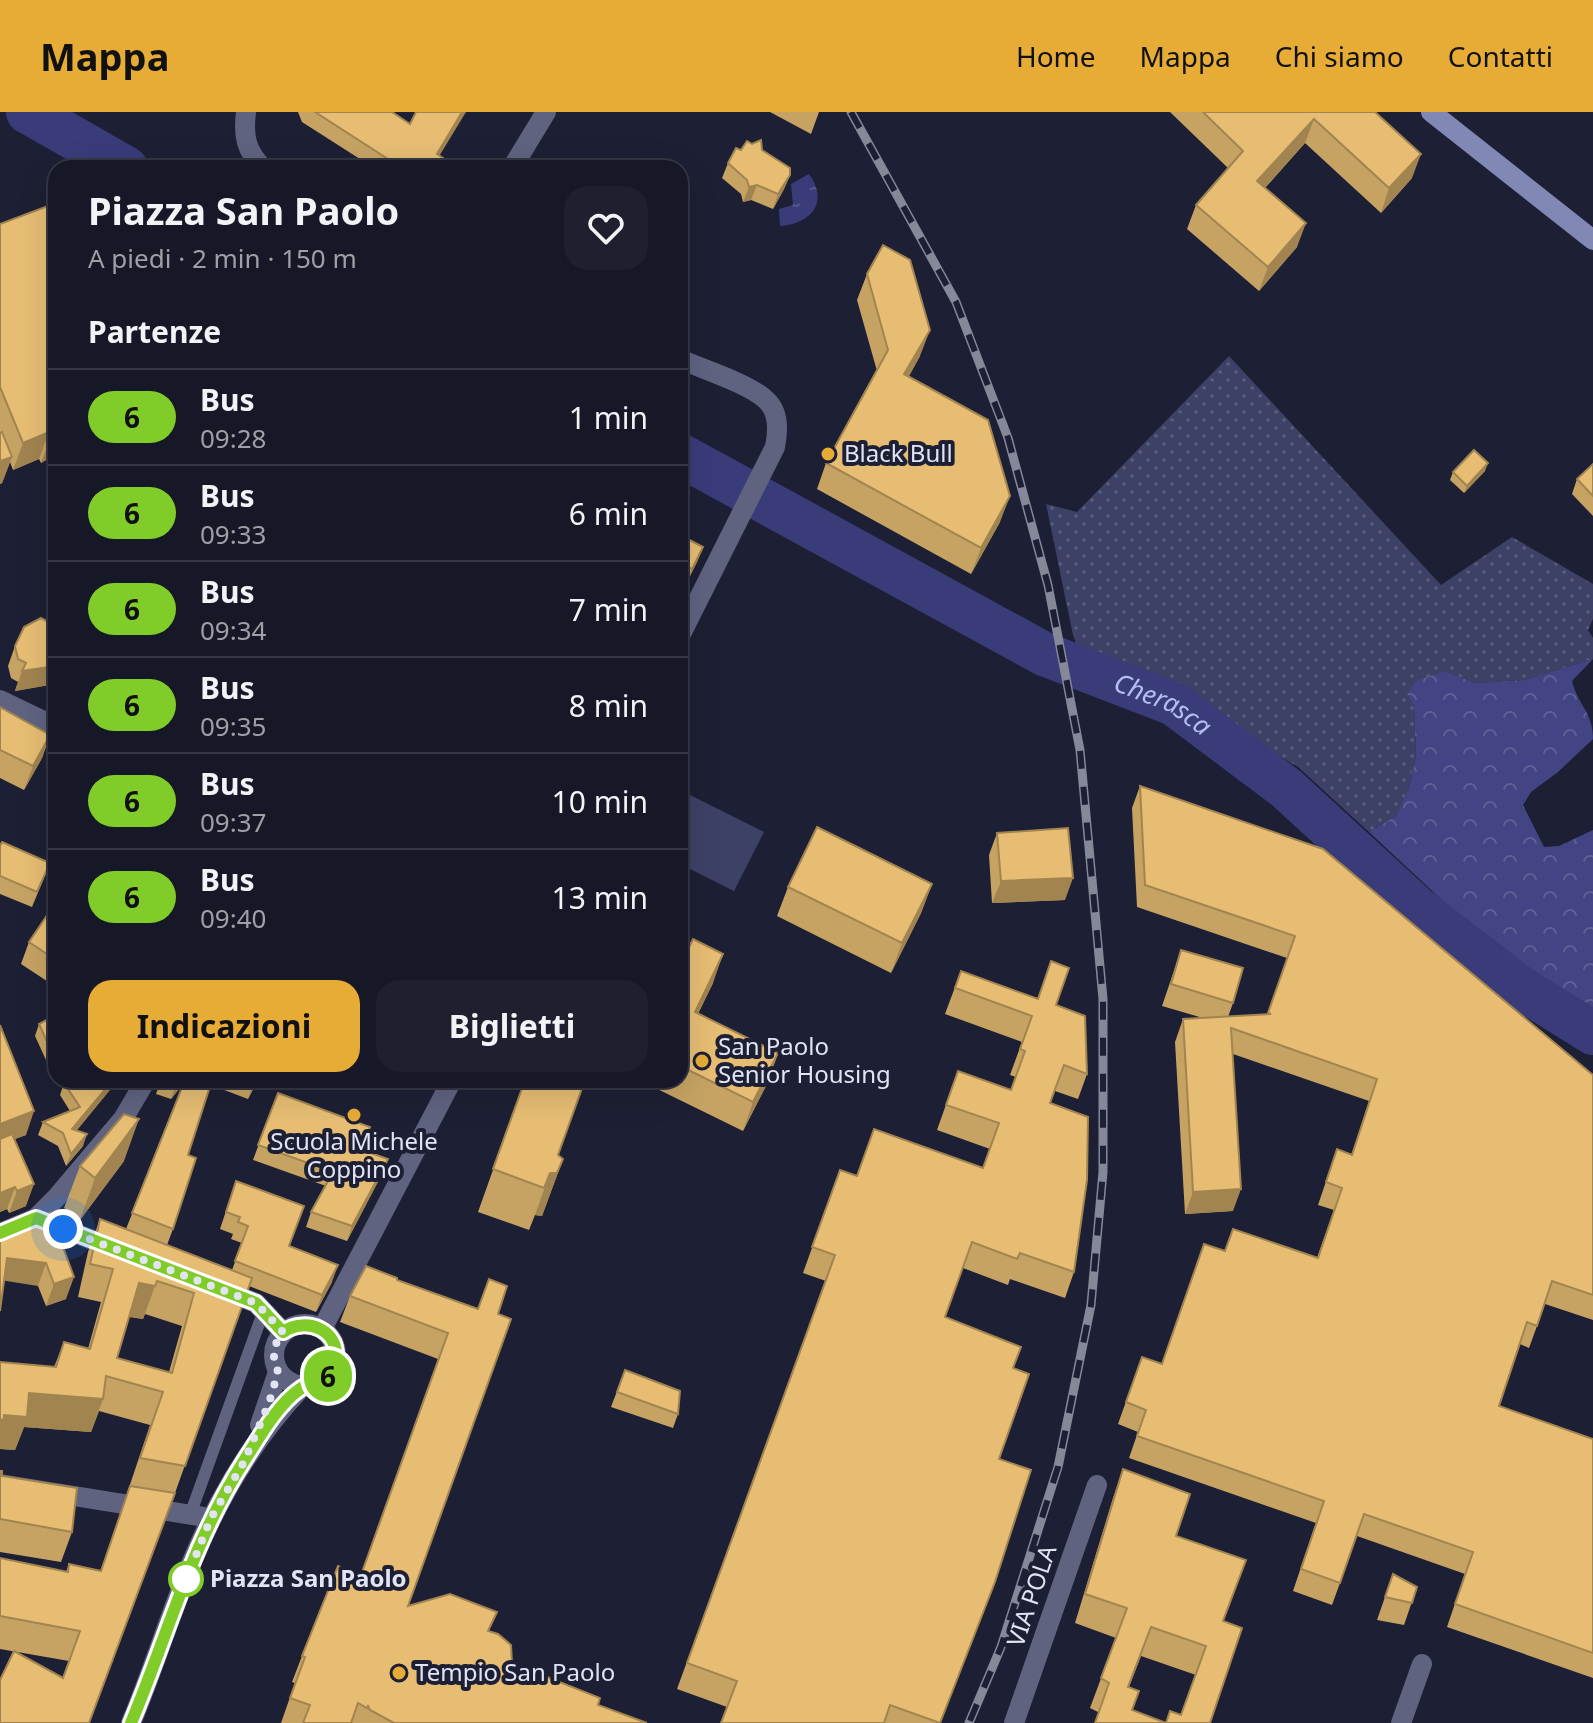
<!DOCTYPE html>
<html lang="it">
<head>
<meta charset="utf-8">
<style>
	body { margin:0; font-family:"Noto Sans",sans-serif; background:#1f202f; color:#f1f3f6; height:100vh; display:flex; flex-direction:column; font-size:30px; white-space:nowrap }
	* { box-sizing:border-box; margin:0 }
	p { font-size:26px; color:#9e9fa7 }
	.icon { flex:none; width:44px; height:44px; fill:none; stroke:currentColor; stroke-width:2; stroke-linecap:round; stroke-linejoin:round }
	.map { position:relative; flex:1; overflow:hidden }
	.panel { position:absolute; left:48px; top:48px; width:640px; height:928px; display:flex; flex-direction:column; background:#161727; border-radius:24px; box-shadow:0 8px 32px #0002,0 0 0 2px #353644 }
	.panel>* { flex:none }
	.badge { padding:0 16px; border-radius:26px; font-size:28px; line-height:52px }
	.you { position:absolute; width:40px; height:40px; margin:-20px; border:6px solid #fff; border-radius:50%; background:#1a73e8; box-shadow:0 0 0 12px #1a73e833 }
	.map>.badge { position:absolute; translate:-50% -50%; box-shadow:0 0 0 4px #fff }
	h2 { padding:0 40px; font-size:30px; line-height:72px }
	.round { display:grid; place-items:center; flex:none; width:84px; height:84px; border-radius:24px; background:#1f202f }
	.overview { display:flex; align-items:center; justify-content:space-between; height:136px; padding:0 40px }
	h1 { font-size:38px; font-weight:700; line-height:60px }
	.button { display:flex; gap:16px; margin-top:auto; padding:16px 40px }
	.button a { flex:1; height:92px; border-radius:24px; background:#e6ac36; color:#111; font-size:32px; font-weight:700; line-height:92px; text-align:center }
	.button a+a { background:#1f202f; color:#f1f3f6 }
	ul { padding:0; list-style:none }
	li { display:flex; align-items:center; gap:24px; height:96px; padding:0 40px; border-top:2px solid #353644 }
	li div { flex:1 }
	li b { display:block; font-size:30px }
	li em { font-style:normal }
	li .badge { min-width:88px; font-weight:700; text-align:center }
	header { display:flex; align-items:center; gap:48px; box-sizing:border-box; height:112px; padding:0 40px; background:#e6ac36; color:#111 }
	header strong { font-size:38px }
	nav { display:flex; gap:44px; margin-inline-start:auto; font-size:28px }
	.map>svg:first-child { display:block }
	.grass { fill:url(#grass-dots) }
	.forest { fill:url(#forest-crowns) }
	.pitch { fill:#3e4166 }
	.water { fill:url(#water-ripples) }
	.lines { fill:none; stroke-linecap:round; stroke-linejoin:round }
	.river { stroke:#3a3c7a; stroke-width:44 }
	.lane { stroke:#5f6380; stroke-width:12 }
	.street { stroke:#5f6380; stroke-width:20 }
	.secondary { stroke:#8288b6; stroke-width:20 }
	.rail-casing { stroke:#86889a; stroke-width:9 }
	.rail { stroke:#1d1f34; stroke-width:6; stroke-dasharray:18; stroke-linecap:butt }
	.wall { fill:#c6a363; fill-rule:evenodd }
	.shaded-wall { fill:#a18450 }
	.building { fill:#e6bd73; stroke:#a18450; stroke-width:2; fill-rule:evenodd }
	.line-casing { stroke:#fff; stroke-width:18 }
	.line { stroke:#80cc28; stroke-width:12 }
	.walk { stroke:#e2e4f3; stroke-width:8; stroke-dasharray:0 14.4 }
	.poi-dot { fill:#e6ac36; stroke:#1d1f34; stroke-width:3 }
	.stop-dot { fill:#fff; stroke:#80cc28; stroke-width:4 }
	.labels { text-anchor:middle; stroke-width:8; stroke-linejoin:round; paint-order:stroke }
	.poi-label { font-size:24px; fill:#e2e4f3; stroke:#1d1f34; text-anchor:start }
	.stop-label { font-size:24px; font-weight:bold; fill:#e2e4f3; stroke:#1d1f34; text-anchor:start }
	.street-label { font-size:24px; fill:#e2e4f3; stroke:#1d1f34 }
	.water-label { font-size:26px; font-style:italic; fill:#b5bcf4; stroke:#1d1f34 }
</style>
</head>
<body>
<header>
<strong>Mappa</strong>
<nav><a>Home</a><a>Mappa</a><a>Chi siamo</a><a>Contatti</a></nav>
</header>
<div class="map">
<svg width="1593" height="1611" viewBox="0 0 1593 1611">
	<defs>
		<pattern id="grass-dots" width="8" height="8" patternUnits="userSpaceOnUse" patternTransform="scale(2)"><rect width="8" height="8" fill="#3e4166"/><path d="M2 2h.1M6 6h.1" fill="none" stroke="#5a5c7c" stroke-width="1.8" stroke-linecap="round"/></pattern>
		<pattern id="forest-crowns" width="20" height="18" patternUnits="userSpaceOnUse" patternTransform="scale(2)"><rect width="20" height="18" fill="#424483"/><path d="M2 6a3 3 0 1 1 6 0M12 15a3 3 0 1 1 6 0" fill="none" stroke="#5d5f95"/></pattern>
		<pattern id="water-ripples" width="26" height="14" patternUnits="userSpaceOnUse" patternTransform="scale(2)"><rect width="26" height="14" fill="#3a3c7a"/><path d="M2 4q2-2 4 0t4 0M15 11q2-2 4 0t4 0" fill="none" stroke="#56588d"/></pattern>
	</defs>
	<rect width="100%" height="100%" fill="#1d1f34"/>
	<!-- grass -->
	<polygon class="grass" points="1229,244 1441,473 1512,425 1593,472 1593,507 1588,518 1593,526 1593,547 1523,568 1475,571 1445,559 1407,582 1414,596 1416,644 1409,675 1396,704 1369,720 1298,655 1242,622 1079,539 1073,523 1046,392 1077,400"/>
	<!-- forest -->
	<path class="forest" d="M1593,547l-21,22c6,25 21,30 21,58l-35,33 -27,20 -8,13 21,42 15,-1 34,-16v194c-82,-54 -152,-126 -224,-192l27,-16 13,-29 7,-31 -2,-48 -7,-14 9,-13 29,-10 30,12 48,-3z"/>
	<!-- pitch -->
	<polygon class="pitch" points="680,678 764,720 734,779 680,752"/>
	<!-- water -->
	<path class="water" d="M809,62c21,29 1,50 -29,52l-1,-17 14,-4 -2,-21z"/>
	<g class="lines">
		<!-- river -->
		<g class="river">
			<polyline points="28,0 126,56"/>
			<path id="s1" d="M680,343l364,199 130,50 112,84 132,121 101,78 74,46"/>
		</g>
		<!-- lane -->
		<polyline class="lane" points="190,1403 260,1209 271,1207"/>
		<!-- street -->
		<g class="street">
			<path d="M246,0c-3,24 0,39 17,56"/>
			<polyline points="512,56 546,0"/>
			<path d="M680,247c22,10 70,25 86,41 14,12 12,32 9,47l-95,189"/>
			<polyline points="0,588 56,615"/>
			<polyline points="36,1106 118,1138"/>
			<polyline points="0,1121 36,1106 57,1085 123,1007 146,968"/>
			<polyline points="219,1176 256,1191 283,1220"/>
			<circle cx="305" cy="1243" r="31"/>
			<polyline points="322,1217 452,968"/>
			<polyline points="260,1313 278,1260"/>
			<polyline points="0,1372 211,1406"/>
			<path d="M131,1611c23,-55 40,-112 63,-166 26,-62 62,-121 108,-170"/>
			<polyline points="1014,1611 1097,1373"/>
			<polyline points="1401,1611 1422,1552"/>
		</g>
		<!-- secondary -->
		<polyline class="secondary" points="1431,0 1593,128"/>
		<defs>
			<polyline id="rail" points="851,0 956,190 1008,326 1048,473 1080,638 1103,887 1103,1060 1091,1193 1058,1355 1001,1535 969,1611"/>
		</defs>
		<!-- rail casing -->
		<use href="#rail" class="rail-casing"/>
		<!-- rail -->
		<use href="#rail" class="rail"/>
	</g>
	<!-- wall -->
	<g class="wall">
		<polygon points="298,0 392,0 440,44 439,56 374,56 302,10"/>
		<polygon points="770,0 819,0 811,22"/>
		<polygon points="1170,0 1375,0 1412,66 1381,101 1305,31 1265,76 1297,135 1259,179 1187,117 1196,93 1228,56"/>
		<polygon points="741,38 762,38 790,63 784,77 773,97 751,88 743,90 741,82 722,66 728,51"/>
		<polygon points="56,91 56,342 41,351 39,347 13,358 10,350 2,371 0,372 0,112"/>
		<polygon points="867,162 920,244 909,264 1000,410 971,462 817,377 826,351 877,259 857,188"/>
		<polygon points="1593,352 1593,404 1572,382 1577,367"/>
		<polygon points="1485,359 1464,381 1450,368 1453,360"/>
		<polygon points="680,423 703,435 697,450 686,472 682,469"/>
		<polygon points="56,514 56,575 55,572 15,579 18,570 11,566 8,554 15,534"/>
		<polygon points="0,595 50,623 42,646 24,678 0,666"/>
		<polygon points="1140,674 1593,963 1593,1208 1545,1192 1529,1236 1520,1232 1499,1294 1593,1327 1593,1566 1447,1515 1465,1462 1357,1424 1332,1493 1293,1479 1316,1411 1129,1346 1138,1320 1118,1312 1134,1267 1162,1252 1225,1139 1317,1146 1334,1098 1318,1093 1337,1037 1352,1042 1369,989 1233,942 1233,1099 1185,1102 1175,930 1183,907 1203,906 1162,894 1181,838 1233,891 1228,905 1268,902 1287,846 1137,795 1132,696"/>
		<polygon points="997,721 1065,788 992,791 989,743"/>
		<polygon points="0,734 44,766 32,795 0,782"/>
		<polygon points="932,772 921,801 891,861 777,804 788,775"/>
		<polygon points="56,790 56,875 21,852 29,830"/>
		<polygon points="680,854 713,871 698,902 778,941 768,970 743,1019 639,968 680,968"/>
		<polygon points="961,859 1056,893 1087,962 1078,987 1055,979 1050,991 1074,1160 1065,1186 1010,1167 1008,1173 963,1156 945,1205 1013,1256 999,1347 995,1470 940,1611 721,1611 727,1595 677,1577 826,1169 803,1161 840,1058 857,1064 983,1056 990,1037 937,1018 958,959 1011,978 1016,965 1010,963 1022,930 945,902"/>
		<polygon points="56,906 56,956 46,948 35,924 39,912"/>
		<polygon points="0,913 26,1023 14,1027 26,1094 9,1101 7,1097 0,1100"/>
		<polygon points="118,968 77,1018 83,1034 66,1054 58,1034 38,1023 43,1010 70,999 60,983 64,971"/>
		<path d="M161,968h97l-10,19 -37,-14 -23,70 -15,74 -6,16 65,25 10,-27 -11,-4 2,-5 -13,-5 16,-48 53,65 43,36 -16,30 -67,-26 -74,207 -86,230 -26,-45 6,-17 -69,-12v-91l66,14 3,-8 32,7 49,-146 -51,-14 -8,21 -67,-5 -9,23 -15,-1v-87l54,5 10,-25 24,7 13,-47 -23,-5 10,-45 12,-33 26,10 58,-146 -13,16 -15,-5zM145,1202l37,12 -13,46 -52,-14 12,-41 14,2z"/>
		<polygon points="525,968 558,1043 563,1047 542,1104 535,1103 529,1118 478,1100"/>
		<polygon points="278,981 362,1038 382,1062 347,1129 306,1115 311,1100 326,1074 253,1048"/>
		<polygon points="124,1049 80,1108 64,1096 80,1054"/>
		<polygon points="43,1109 66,1187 46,1194 38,1174 0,1125"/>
		<polygon points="397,1168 478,1197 498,1202 408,1494 489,1520 512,1551 598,1593 647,1611 281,1611 295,1571 292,1570 302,1544 361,1463 438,1247 340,1210 350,1184"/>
		<polygon points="625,1258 678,1302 673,1316 611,1295"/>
		<path d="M1123,1357l53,67 47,85 -13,102h-44l-68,-11 -8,-4 26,-70 -41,-15 38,-125zM1141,1544l55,19 -15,40 -15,8 -34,-13 -3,-23z"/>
		<polygon points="0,1359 2,1364 72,1420 61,1450 0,1440"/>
		<polygon points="1393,1462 1417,1475 1404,1513 1377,1508"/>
	</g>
	<!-- shaded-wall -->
	<g class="shaded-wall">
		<polygon points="462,0 466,0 432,56 437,42"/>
		<polygon points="1314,7 1305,31 1249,93 1257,69"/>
		<polygon points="1421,42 1412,66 1381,101 1389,76"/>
		<polygon points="790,63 784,77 773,97 778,82"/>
		<polygon points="757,73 751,88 743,90 749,75"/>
		<polygon points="1306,111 1297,135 1259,179 1268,155"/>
		<polygon points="930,218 920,244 895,289 904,262"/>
		<polygon points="49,320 39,347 13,358 23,331"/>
		<polygon points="56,322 56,342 41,351 51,325"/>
		<polygon points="12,345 2,371 0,372 0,349"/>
		<polygon points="1488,351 1485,359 1464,381 1467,374"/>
		<polygon points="1010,384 1000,410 971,462 981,436"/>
		<polygon points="703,435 697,450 686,472 692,457"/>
		<polygon points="56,554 55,572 15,579 22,559"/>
		<polygon points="50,623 42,646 24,678 33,654"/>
		<polygon points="1073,766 1065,788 992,791 1001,769"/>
		<polygon points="932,772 921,801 891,861 902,831"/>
		<polygon points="723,842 713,871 684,929 695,900"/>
		<polygon points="778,941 768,970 743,1019 753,990"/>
		<polygon points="113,968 118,968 68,1029 72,1017"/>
		<polygon points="178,968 186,968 171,987"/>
		<polygon points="255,968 258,968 248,987"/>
		<polygon points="34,999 26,1023 0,1033 0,1012"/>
		<polygon points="139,1007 124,1049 80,1108 95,1066"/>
		<polygon points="87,1022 83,1034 66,1054 71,1042"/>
		<polygon points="388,1047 382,1062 347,1129 352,1114"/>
		<polygon points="563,1047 542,1104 535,1103 550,1061"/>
		<polygon points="34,1072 26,1094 9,1101 17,1079"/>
		<polygon points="15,1075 7,1097 0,1100 0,1081"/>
		<polygon points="1241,1077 1233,1099 1185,1102 1193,1080"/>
		<polygon points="7,1146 46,1151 38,1174 0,1168"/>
		<polygon points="338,1153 332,1170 316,1200 322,1183"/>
		<polygon points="74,1165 66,1187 46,1194 54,1172"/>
		<polygon points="139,1171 155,1174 143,1207 127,1204"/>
		<polygon points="29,1281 103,1287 91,1320 24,1315 15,1338 0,1337 0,1307"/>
	</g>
	<!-- building -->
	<g class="building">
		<polygon points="315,0 392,0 410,12 416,0 462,0 437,42 443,46 436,56 402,56"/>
		<polygon points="1203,0 1375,0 1421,42 1389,76 1314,7 1257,69 1306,111 1268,155 1196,93 1243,39"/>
		<polygon points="761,28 762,38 790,56 790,63 778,82 757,73 749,75 747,68 728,51 736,36 741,38 747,29 752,32"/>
		<polygon points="56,91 56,322 51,325 49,320 23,331 0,275 0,112"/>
		<polygon points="883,133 910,148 930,218 904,262 988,308 1010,384 981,436 826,351 888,238 867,162"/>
		<polygon points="2,320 12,345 0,349 0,321"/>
		<polygon points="1474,338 1488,351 1467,374 1453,360"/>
		<polygon points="1593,352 1593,384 1577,367"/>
		<polygon points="680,423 703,435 692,457 687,454 680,468"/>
		<polygon points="41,506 56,514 56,554 22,559 26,551 18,547 15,534 24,515"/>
		<polygon points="0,595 50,623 33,654 0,638"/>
		<polygon points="1140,674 1323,737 1593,963 1593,1183 1552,1169 1537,1214 1527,1210 1499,1294 1593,1327 1593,1541 1455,1492 1473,1440 1364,1402 1340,1471 1301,1457 1324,1389 1137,1324 1146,1298 1126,1290 1142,1245 1162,1252 1204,1132 1225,1139 1233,1117 1318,1146 1342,1076 1326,1070 1337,1037 1352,1043 1377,967 1231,916 1241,1077 1193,1080 1183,907 1271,902 1268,901 1295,824 1145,773"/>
		<polygon points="817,715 932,772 902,831 788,775"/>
		<polygon points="1068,716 1073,766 1001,769 997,721"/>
		<polygon points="2,730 50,751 37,780 0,764 0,734"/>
		<polygon points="56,790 56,848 29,830"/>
		<polygon points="693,827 723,842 695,900 778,941 753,990 680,954 680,854"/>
		<polygon points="1181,838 1243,856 1233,891 1171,872"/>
		<polygon points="1051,849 1069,856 1056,893 1085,904 1087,962 1064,953 1050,991 1088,1005 1087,1068 1074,1160 1020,1141 1017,1147 972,1130 945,1205 1021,1235 1013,1256 1029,1262 999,1347 1031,1358 995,1470 940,1611 890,1593 884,1611 721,1611 737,1569 687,1551 835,1143 812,1135 840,1058 857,1064 874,1017 983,1056 999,1011 946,993 958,959 1011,978 1025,939 1020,937 1032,904 955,876 961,859 1038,887"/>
		<polygon points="54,904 56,906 56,940 50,936 39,912"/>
		<polygon points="0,913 34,999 0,1012"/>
		<polygon points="67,968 113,968 72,1017 87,1022 71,1042 63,1021 43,1010 80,995 64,971"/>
		<polygon points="185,968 212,968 188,1043 196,1046 173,1117 132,1101"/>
		<polygon points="525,968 585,968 558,1043 563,1047 557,1061 550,1061 544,1076 493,1057"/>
		<polygon points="278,981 370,1015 362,1038 388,1047 352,1114 311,1100 333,1060 258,1033"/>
		<polygon points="124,1002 139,1007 95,1066 80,1054"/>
		<polygon points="12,1022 34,1072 17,1079 15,1075 0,1081 0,1027"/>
		<polygon points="236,1069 304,1094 289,1134 338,1153 322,1183 235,1149 248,1114 238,1110 240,1105 226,1100"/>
		<polygon points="50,1100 74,1165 54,1172 46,1151 7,1146 0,1199 0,1125 43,1109"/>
		<path d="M100,1107l152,59 -67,188 -45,-8 23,-66 -57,-16 -3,23 -74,-6 -2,24 -23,-2v5l-4,-1v-57l56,5 8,-25 26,7 23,-80 -23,-5zM157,1169l37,12 -22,80 -55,-15 22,-75 16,3z"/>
		<polygon points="366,1154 397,1166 397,1168 478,1197 489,1167 507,1174 498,1202 511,1207 408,1494 450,1482 497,1500 488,1519 498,1522 511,1533 512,1551 600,1586 598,1593 647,1611 394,1611 370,1598 368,1594 367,1596 358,1591 351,1611 303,1611 310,1593 290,1586 305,1545 302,1544 338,1454 361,1463 448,1221 350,1184"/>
		<polygon points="625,1258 680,1279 678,1302 617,1280"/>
		<path d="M1123,1357l67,25 -14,42 70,24 -23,61 19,7 -32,95h-115l14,-40 -8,-5 26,-70 -42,-14zM1151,1515l55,19 -25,69 -11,-4 -4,12 -34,-13 7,-19 -11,-4z"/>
		<polygon points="0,1359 2,1359 2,1364 77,1376 72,1420 0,1407"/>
		<polygon points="130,1374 175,1381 89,1611 0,1611 0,1568 14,1539 63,1566 80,1519 0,1504 0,1446 68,1460 69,1452 101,1459"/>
		<polygon points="1393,1462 1417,1475 1412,1491 1385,1485"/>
	</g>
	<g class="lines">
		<defs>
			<path id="line" d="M0,1121l36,-15 220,85 27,29c23,-16 59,-2 52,30 -5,24 -22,17 -35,27 -23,16 -41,49 -56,72 -52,81 -76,174 -113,262"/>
		</defs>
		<!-- line casing -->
		<use href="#line" class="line-casing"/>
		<!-- line -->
		<use href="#line" class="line"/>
		<!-- walk -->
		<polyline class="walk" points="63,1117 256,1191 283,1220 274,1235 274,1248 278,1260 269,1291 244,1350 211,1406 184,1473 186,1467"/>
	</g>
	<!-- markers -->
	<g class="poi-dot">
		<circle cx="828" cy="342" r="8"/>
		<circle cx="702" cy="949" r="8"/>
		<circle cx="354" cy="1003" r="8"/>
		<circle cx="399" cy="1561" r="8"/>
	</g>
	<circle class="stop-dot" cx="186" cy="1467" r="16"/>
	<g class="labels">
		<!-- poi labels -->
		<g class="poi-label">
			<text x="844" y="350">Black Bull</text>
			<text x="718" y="943">San Paolo<tspan x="718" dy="28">Senior Housing</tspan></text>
			<text x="354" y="1038" text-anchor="middle">Scuola Michele<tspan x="354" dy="28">Coppino</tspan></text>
			<text x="415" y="1569">Tempio San Paolo</text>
		</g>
		<!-- stop labels -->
		<g class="stop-label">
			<text x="210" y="1475">Piazza San Paolo</text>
		</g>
		<!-- street labels -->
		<g class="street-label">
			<text transform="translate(1032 1484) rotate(-71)" y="8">VIA POLA</text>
		</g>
		<!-- water labels -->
		<g class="water-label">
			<text dy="9" stroke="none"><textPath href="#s1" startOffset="544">Cherasca</textPath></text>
		</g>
	</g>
</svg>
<div class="you" style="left:63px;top:1117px"></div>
<b class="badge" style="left:328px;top:1264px;background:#80cc28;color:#111">6</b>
<section class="panel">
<div class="overview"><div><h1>Piazza San Paolo</h1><p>A piedi · 2 min · 150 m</p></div><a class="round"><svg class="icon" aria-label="heart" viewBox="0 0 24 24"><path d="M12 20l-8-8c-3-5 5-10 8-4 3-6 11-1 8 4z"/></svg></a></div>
<h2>Partenze</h2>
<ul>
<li><span class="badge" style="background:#80cc28;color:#111">6</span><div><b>Bus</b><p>09:28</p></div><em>1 min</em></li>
<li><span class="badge" style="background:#80cc28;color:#111">6</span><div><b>Bus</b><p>09:33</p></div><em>6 min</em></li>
<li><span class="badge" style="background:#80cc28;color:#111">6</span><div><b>Bus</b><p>09:34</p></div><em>7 min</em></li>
<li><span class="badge" style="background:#80cc28;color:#111">6</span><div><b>Bus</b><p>09:35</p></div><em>8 min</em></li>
<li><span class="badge" style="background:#80cc28;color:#111">6</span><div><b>Bus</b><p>09:37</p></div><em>10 min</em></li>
<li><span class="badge" style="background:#80cc28;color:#111">6</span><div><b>Bus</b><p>09:40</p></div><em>13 min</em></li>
</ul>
<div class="button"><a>Indicazioni</a><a>Biglietti</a></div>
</section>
</div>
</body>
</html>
